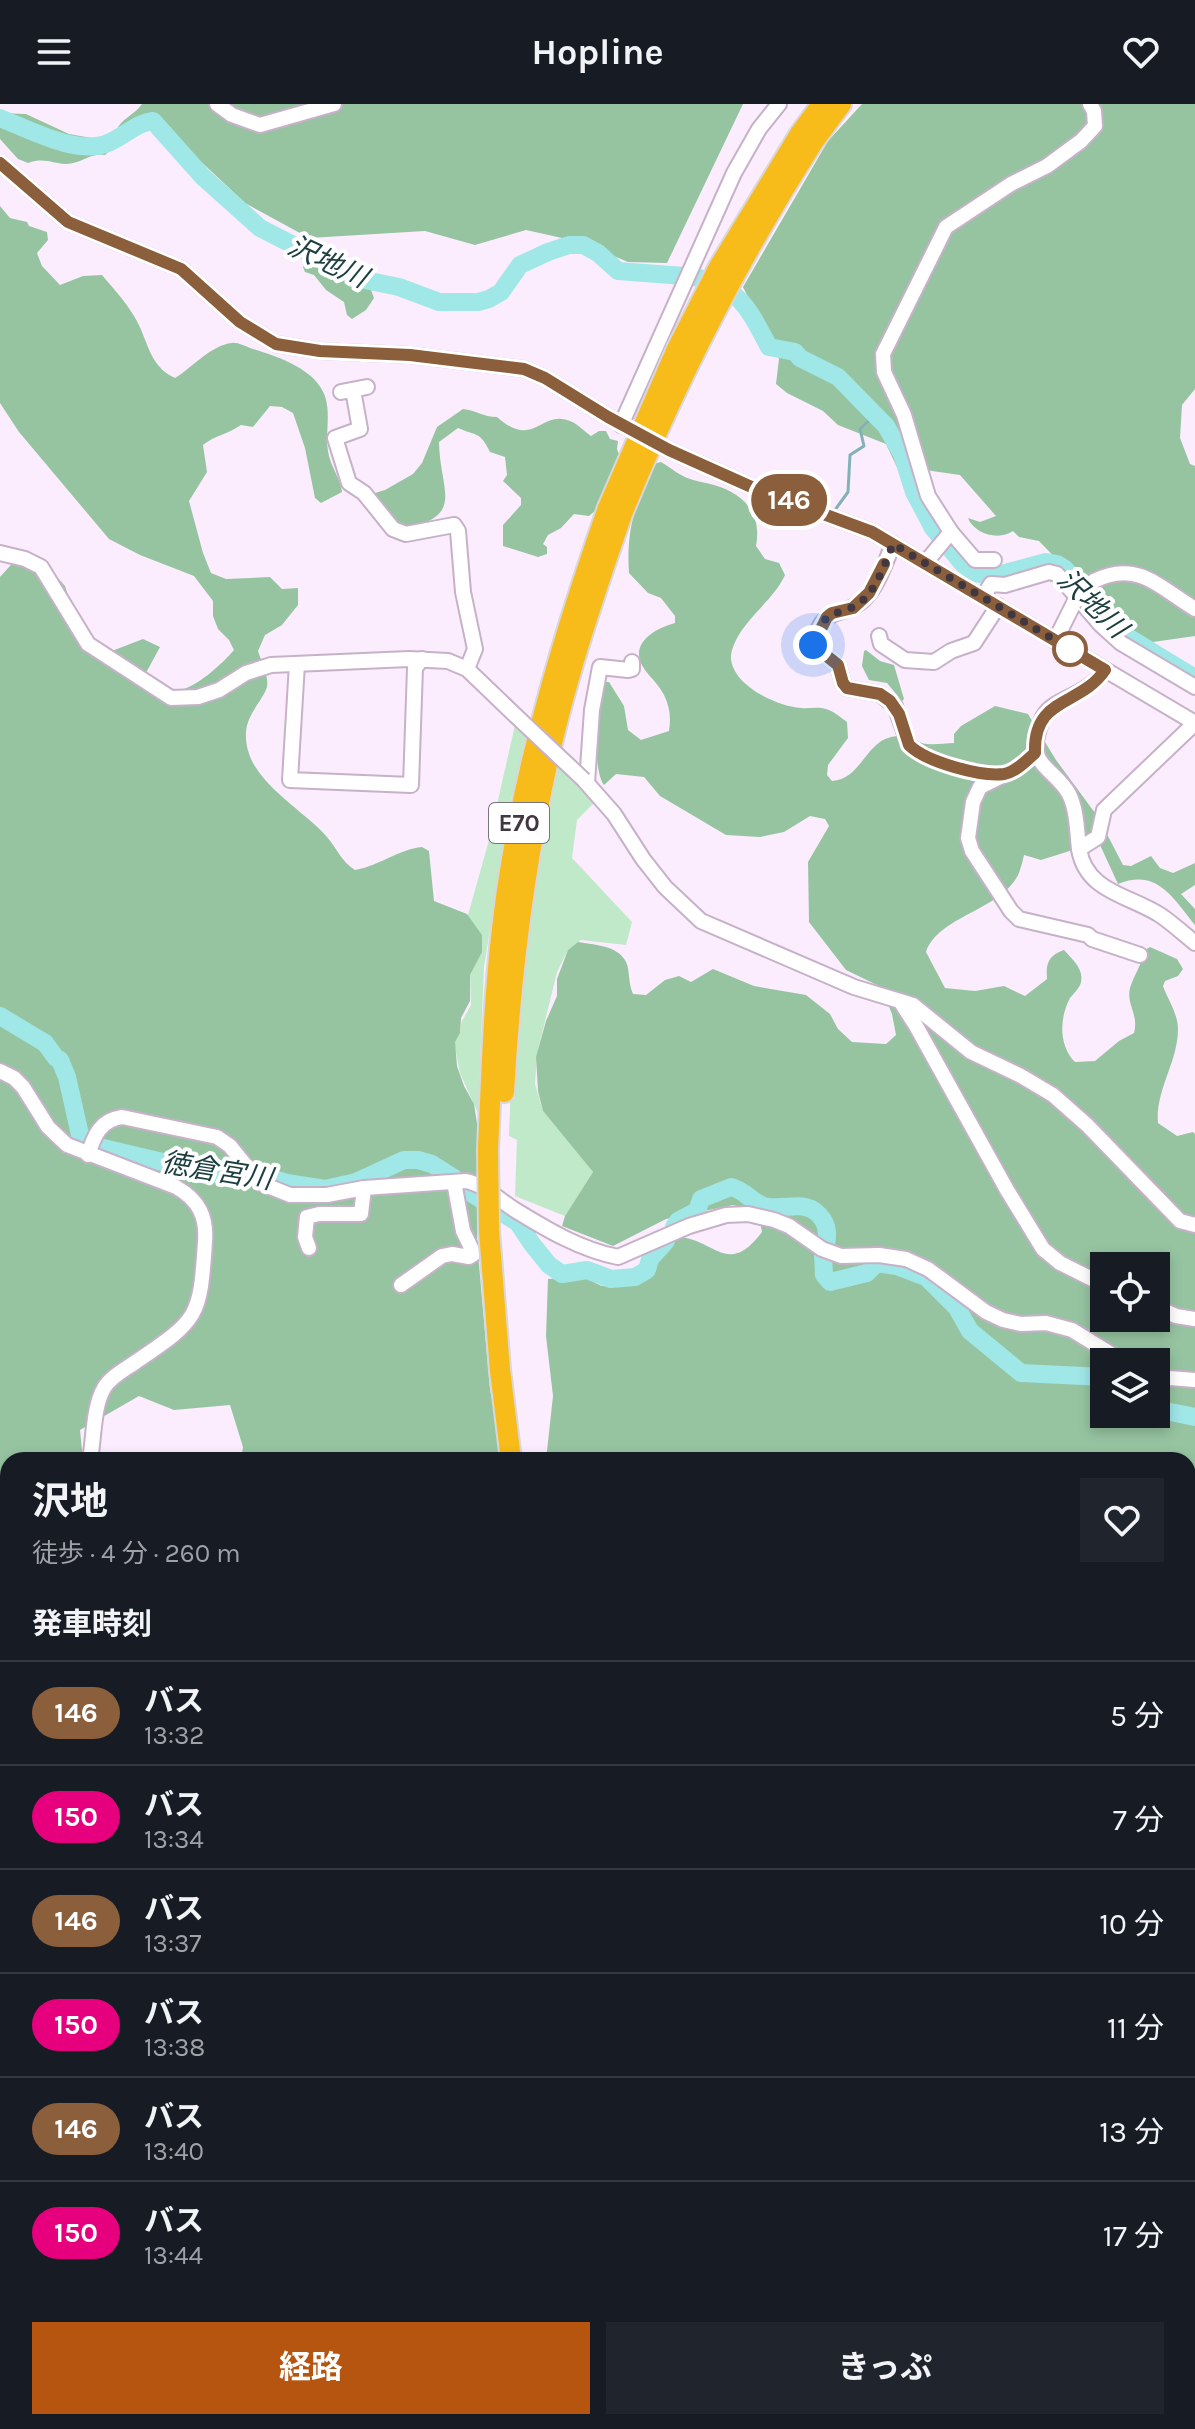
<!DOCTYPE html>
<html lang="ja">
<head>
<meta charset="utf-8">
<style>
	body { margin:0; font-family:Karla,"Noto Sans JP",sans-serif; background:#20242c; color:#f1f3f6; height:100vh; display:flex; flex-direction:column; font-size:30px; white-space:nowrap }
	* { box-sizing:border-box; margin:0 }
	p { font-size:26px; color:#9ea1a6 }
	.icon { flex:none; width:44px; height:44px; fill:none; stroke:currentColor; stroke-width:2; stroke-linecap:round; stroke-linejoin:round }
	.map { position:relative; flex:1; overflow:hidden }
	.sheet { position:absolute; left:0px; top:1348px; width:1196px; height:978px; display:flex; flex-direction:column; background:#171b24; border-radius:24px 24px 0 0; box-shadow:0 4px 12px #0003 }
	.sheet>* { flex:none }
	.badge { padding:0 16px; border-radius:26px; font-size:28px; line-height:52px }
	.tools { position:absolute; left:1090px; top:1148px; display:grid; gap:16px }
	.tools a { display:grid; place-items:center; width:80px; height:80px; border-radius:0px; background:#171b24; box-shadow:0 4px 12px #0003; font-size:40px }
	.you { position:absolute; width:40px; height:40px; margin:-20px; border:6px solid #fff; border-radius:50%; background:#1a73e8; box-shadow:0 0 0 12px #1a73e833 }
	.map>.badge { position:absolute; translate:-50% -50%; box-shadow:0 0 0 4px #fff }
	h2 { padding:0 32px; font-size:30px; line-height:72px }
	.round { display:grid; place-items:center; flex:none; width:84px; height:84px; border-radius:0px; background:#20242c }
	.head { display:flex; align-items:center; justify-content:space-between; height:136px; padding:0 32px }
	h1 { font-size:38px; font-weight:700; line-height:60px }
	.primary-button { display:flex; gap:16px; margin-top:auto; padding:16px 32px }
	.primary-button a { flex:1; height:92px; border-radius:0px; background:#b55510; color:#fff; font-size:32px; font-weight:700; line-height:92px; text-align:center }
	.primary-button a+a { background:#20242c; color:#f1f3f6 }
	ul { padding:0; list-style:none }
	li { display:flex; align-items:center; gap:24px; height:104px; padding:0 32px; border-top:2px solid #363941 }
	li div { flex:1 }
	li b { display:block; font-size:30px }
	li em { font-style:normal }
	li .badge { min-width:88px; font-weight:700; text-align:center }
	header { display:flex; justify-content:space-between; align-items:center; height:104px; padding:0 32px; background:#171b24; font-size:36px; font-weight:700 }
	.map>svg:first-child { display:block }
	.green { fill:#bfe9c8 }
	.forest { fill:#96c4a1; fill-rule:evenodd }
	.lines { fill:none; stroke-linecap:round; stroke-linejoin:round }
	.stream { stroke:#83b2b6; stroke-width:3 }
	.river { stroke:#a0e7e8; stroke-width:18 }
	.minor-casing { stroke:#c6b1c9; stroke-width:18 }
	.highway-casing { stroke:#d9d7d9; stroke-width:24 }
	.minor { stroke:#fff; stroke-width:14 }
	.highway { stroke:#f7bc19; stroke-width:20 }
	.minor-bridge-casing { stroke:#c6b1c9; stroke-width:18; stroke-linecap:butt }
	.highway-bridge-casing { stroke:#d9d7d9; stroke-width:24; stroke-linecap:butt }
	.minor-bridge { stroke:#fff; stroke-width:14 }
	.highway-bridge { stroke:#f7bc19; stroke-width:20 }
	.line-casing { stroke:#fff; stroke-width:18 }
	.line { stroke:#8b5e3c; stroke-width:12 }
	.walk { stroke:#403741; stroke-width:8; stroke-dasharray:0 14.4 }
	.stop-dot { fill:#fff; stroke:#8b5e3c; stroke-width:4 }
	.labels { text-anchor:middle; stroke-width:8; stroke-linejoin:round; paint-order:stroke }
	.shield { fill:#fff; stroke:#79737a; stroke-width:2 }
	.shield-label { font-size:24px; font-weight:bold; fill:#403741 }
	.water-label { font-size:28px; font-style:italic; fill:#1d3f40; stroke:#fff }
</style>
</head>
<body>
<header><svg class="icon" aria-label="menu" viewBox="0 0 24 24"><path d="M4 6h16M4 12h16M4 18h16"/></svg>Hopline<svg class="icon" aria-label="heart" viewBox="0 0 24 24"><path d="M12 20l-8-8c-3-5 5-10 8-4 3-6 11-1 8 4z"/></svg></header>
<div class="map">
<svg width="1195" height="2325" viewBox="0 0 1195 2325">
	<rect width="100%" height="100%" fill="#fbedfd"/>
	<!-- green -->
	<g class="green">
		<polygon points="515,621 529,631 511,695 484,863 478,1009 460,969 454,938 460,929 461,919 471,901 470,871 477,857 476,830 468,811 489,736"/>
		<polygon points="555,660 598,695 577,716 572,754 632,818 626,841 581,836 568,846 557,868 537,950 535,980 543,1007 593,1068 565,1112 515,1092 517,1036 509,1032 511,974 533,780"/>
	</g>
	<!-- forest -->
	<g class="forest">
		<path d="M142,0h601l-76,159 -39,-1 -48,-20 -54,-12 -51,15 -50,-14 -116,7 -64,-35 -67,-63 -17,-21 -14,-4 -28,16 -1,-4c7,-10 17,-13 24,-23z"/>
		<path d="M862,0h333v285l-13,16 -2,33 10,26 5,2v170l-49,7 -46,-39 -61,-63 -20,-4 -6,-6c-14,10 -39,3 -45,-13l12,4 16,-6 -36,-41 -42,-6 28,62 -12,14 -48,-101 -48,-19 -15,-14 -36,-18 -11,-9 3,-25 -36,-72 85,-146z"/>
		<path d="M0,9l26,1 43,20 28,5 13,-3 7,8 -12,11c-14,-2 -19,5 -32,8 -17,4 -25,-7 -45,0l-10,-4 -18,-20z"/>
		<path d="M0,102l10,12 17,4 2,4 18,6 1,8 -11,13 5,13 18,19 23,-9 19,-1c11,13 23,26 32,41 14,22 14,50 41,62 17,-10 36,-33 57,-35 5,-1 13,3 18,5 26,8 65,20 75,48 6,19 0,37 3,55 2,15 12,26 14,41l-21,11 -6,-5 -10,-50 -12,-35 -11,-6 -12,-1 -17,21 -12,-2c-13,9 -27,11 -38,20l4,27 -18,29 14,52 8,20 15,6 44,-2 12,12 16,-1v17l-16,20 -17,10 -7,16c3,10 11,25 9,36 -4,13 -20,27 -21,45 -3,47 54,74 81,105 10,12 15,25 28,33 24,-4 44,-21 67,-23l7,4 5,50 33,13 15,21v17l-12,23v26l-9,17 -1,15 -5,9 2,24 7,20 10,18 4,26 -1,112 13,147 14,71h-263l2,-13 -13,-42 -56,5 -35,-14 -59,34 3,30h-75v312l-8,-48v-1147l19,-21 27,9 19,21 15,47 24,21 39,-15 17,8 -20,37 5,6c10,0 22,2 32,1 19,-3 45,-27 57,-41l-5,-10 -11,-11 -5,-13v-15l-19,-25 -54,-21 -31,-16 -90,-107 -19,-29z"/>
		<polygon points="305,159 370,183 374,194 366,206 352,215 347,211 344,198 326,186 314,171 305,168 303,163"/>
		<path d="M463,305c13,1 20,8 34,8 37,33 44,-8 73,4 8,3 15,11 21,15l8,-5h7l4,8 8,2 -1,8 3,8 -24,53 -7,6 -15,-2 -13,14 -13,7 -5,9 4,3v7l-9,3 -35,-11v-21l18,-20v-7l-18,-17 4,-6 -2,-18 -15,-5c-10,-21 -14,-16 -32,-24l-19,14c1,52 28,73 -38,88l-33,-35 17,-5 28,-16 9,-11 15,-36z"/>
		<path d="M661,358c7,4 14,10 22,14 9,5 21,6 31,9 31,9 48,29 42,61l9,13 14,4 6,12c-12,27 -44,45 -53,75 -9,31 44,57 69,58 8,1 17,-2 25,1 8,2 14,8 21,13l1,16 -20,27 -1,10 5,6c29,-2 33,-38 59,-44 13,-3 19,2 31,6 9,3 22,0 32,0v-9l7,-8 34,-20 33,8 28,46 42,57 25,48 8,1 20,-10 9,12 13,5 22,-10v22l-14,9 14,15v16c-22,-27 -38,-57 -77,-41l-18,-39 -21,3 -38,12 -17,-5c-1,5 -3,12 -5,18 -17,38 -80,42 -93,79l19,36 30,3 29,-5 21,10 22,-17c-1,-16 1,-23 17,-29 8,9 20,19 17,32 -1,6 -8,12 -11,16 -11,21 -11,48 5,64l20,-1 24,-20 15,-8c5,-19 -8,-28 -4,-45 4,-13 12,-24 15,-38l5,-3 27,12 6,10 -5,7 -13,5 -2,5c5,14 15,28 15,43 0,33 -23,62 -20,94l19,13 16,-4 2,2v1037l-7,-4v-707h-642l7,-64 -7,-60 2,-57c12,-1 27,-4 38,-1 6,2 11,7 17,8 37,7 55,-21 70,-49 41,-2 53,43 89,-5l-4,-20 -25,-7 -67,14 -53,27 -51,-20 3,-10 28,-44 -50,-61 -5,-20 -2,-34 10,-36 11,-25v-17l11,-29 10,-8c16,3 40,3 48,20 4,8 2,21 7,32l13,1 19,-15 14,-4 12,6 22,-13 41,17 52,9 24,19 8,15 14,13 34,2 10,-9 -4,-21 -11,-27 -35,-17 -37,-48 -1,-60 21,-36 -4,-7 -15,-3 -26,16 -24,5 -34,-2 -66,-39 -16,-19 -28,-3 -12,11c-12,-16 -9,-85 1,-103h4l15,24 4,24 13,10 28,-9c2,-13 1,-24 -5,-36 -5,-10 -13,-17 -19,-25 -18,-25 8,-41 30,-47v-7l-14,-18 -13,-5 -19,-20c-2,-26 1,-56 13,-80 6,-13 9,-13 11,-29zM1104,1162h52v52h-52zM1104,1258h52v52h-52z"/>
		<polygon points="866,546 880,557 894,561 904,595 902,597 887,579 869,576 862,562 864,547"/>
		<polygon points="8,1872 8,2050 0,2046 0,1885"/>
		<polygon points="8,2246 8,2280 0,2288 0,2254"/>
		<path d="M405,2318c18,0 44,-5 58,7h-53z"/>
		<polygon points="727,2318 792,2318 793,2325 720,2325"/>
		<polygon points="1009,2318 1079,2318 1087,2325 1015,2325"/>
	</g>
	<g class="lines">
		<!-- stream -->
		<polyline class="stream" points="835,406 848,388 850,351 864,342 860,325 875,311"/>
		<!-- river -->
		<g class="river">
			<path d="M0,14c30,12 78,38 108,25 16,-6 27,-20 45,-22l50,56 57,51 100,51 39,8 40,15h39l11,-3 12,-7 19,-27 28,-13 21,-7h14l15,8 20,18 66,5"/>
			<path d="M695,173c46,12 53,31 74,70l26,5 5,6 38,19 48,49 16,28 12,38 19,36 30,36 12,9 10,2 16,-1 45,-12 11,2 8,5 33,40 28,27 69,42"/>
			<polyline points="0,912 45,939 56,954 60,956 67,973 81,1035 99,1043 209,1069 220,1070 235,1064 287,1079 325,1085 356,1078 404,1056 418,1056 432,1060 454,1074"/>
			<polyline points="463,1084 518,1119 532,1140 549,1161 562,1170 587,1166 611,1175 635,1173 647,1166 650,1155 666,1137"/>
			<path d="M674,1123l4,-6 19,-10 4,-12 30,-12c14,3 20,15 33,19 21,6 44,-10 59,14 5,8 5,15 3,24"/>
			<polyline points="823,1151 824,1171 830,1178 867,1169 877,1159 897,1162 926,1173 957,1204 970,1227 1021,1269 1104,1273"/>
			<polyline points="1156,1301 1165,1307 1195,1313"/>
		</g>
		<defs>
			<g id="minor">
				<polyline points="217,0 232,11 260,21 334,0"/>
				<polyline points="0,59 68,118 181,165 240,218 276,240 320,247 410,251 524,265 545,274 608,313 669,346 756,385 872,428 1195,619"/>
				<polyline points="353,286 360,325 335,334 349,379 364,389 393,425 406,430 454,421 458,427 463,488 475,545 467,565"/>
				<polyline points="341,288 367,283"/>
				<polyline points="621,321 734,69 759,25 779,0"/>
				<path d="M893,440c-7,17 -14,38 -26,52 -21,25 -44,4 -54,49l25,20 5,18 4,5 33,6 15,12 14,39c16,16 73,32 95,29 11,-2 23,-14 31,-21"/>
				<polyline points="0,449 25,455 41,463 88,540 171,594 198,593 219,586 246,569 271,561 409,555 448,557 467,565 516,612"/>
				<polyline points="994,456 975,456 951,428 928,392 904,311 884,268 883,250 946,123 1011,80 1047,62 1081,37 1095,22 1094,7 1090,0"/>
				<polyline points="925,459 951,428"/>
				<path d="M1094,477c43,-22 66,7 101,28"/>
				<polyline points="983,493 991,480 1005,481 1049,468 1057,470 1100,520 1121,539 1195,583"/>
				<polyline points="879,532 881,540 905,556 934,558 951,547 974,539 998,502"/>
				<polyline points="1055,537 1074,499"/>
				<polyline points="297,560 290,676 411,681 415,564 422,555"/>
				<path d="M1195,619l-91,87 -6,27 -19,12c7,43 50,46 81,66 12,8 24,19 35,28"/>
				<polyline points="1006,670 980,683 973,698 968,734 972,747 1011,807 1019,815 1088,831 1092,835 1140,851"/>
				<polyline points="584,676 614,710 643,755 665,783 701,817 854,883 913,901 971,948 1021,972 1053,991 1087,1021 1180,1117 1195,1121"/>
				<polyline points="587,679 592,606 600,563 628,566 632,565 632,558"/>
				<path d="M1079,745c-2,-17 -2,-39 -10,-55 -14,-25 -41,-28 -31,-62 2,-7 3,-13 7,-18 14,-18 42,-18 60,-44"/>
				<polyline points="900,897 916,922 1007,1086 1043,1145 1060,1159 1104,1181"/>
				<path d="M0,967l14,7 9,9 25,40 19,18 109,42c23,13 31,30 29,55 -5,75 -6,77 -68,119 -11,8 -26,15 -33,27 -11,19 -10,50 -14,72"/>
				<path d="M88,1051c6,-19 12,-35 34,-38l95,20 13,9 30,37 30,12h37l37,-7 102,-7c19,4 33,19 49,29 31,19 66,40 103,47l71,-31 37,-11 22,-1 26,6 15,6 33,23 19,7 38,-1 27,4 22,10 58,43 17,8 18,4 25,-1 26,7 52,32"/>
				<polyline points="309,1144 305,1133 307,1113 319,1110 361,1110 364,1084"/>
				<polyline points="401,1181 442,1152 452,1150 469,1153 474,1150 463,1127 454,1078"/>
				<polyline points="1156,1203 1176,1212 1195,1215"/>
				<polyline points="1156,1273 1195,1276"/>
				<polyline points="0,1613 8,1607"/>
				<polyline points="0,1745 8,1747"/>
				<polyline points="0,1824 5,1829"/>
				<polyline points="1188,2129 1195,2125"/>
				<polyline points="0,2180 8,2177"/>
				<polyline points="469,2318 481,2325"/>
				<polyline points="574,2318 583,2325"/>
				<polyline points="638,2318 645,2325"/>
				<polyline points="823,2318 827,2325"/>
				<polyline points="991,2318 998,2325"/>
				<polyline points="1110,2318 1113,2325"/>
			</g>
			<g id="highway">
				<polyline points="800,30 822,0"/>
				<polyline points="813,38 841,0"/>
				<path d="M504,988c8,-142 27,-284 67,-421 15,-53 33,-105 51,-157"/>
				<path d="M488,1046c4,-95 7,-191 23,-285 20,-122 56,-240 97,-357"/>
				<polyline points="500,1266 511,1356"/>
				<polyline points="937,2318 942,2325"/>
				<polyline points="968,2318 974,2325"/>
			</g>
		</defs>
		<!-- minor casing -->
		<use href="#minor" class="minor-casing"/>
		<!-- highway casing -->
		<use href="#highway" class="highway-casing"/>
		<!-- minor -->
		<use href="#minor" class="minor"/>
		<!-- highway -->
		<use href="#highway" class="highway"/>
		<defs>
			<g id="minor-bridge">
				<polyline points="1074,499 1094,477"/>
				<polyline points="516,612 584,676"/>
			</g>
			<g id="highway-bridge">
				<polyline points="608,404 677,245 719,163 800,30"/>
				<path d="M622,410c53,-130 115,-253 191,-372"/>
				<polyline points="488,1046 489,1127 500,1266"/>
			</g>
		</defs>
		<!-- minor-bridge casing -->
		<use href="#minor-bridge" class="minor-bridge-casing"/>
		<!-- highway-bridge casing -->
		<use href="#highway-bridge" class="highway-bridge-casing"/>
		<!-- minor-bridge -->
		<use href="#minor-bridge" class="minor-bridge"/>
		<!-- highway-bridge -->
		<use href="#highway-bridge" class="highway-bridge"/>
	</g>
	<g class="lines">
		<defs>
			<path id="line" d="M0,59l68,59 113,47 59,53 36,22 44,7 90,4 114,14 21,9 63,39 61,33 87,39 116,43 233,138c-25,37 -72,26 -70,83 -8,7 -19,19 -31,21 -23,3 -78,-12 -95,-29l-10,-31 -9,-13 -10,-7 -33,-6 -4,-5 -5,-18 -25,-20 14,-28 5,-4 21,-5 16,-15 15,-29"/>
		</defs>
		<!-- line casing -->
		<use href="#line" class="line-casing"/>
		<!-- line -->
		<use href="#line" class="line"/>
		<!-- walk -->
		<path class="walk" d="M813,541c10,-44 32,-24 54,-49 12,-14 19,-35 26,-52l187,111 -10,-6"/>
	</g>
	<!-- markers -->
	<circle class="stop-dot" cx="1070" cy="545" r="16"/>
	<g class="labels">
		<!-- shield labels -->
		<rect class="shield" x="489" y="699" width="60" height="40" rx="6"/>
		<g class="shield-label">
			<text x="519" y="727">E70</text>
		</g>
		<!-- water labels -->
		<g class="water-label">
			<text transform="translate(328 157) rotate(25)" y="10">沢地川</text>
			<text transform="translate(1093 499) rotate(44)" y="10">沢地川</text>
			<text transform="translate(217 1066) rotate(9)" y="10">徳倉宮川</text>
		</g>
	</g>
</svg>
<div class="tools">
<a><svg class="icon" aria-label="locate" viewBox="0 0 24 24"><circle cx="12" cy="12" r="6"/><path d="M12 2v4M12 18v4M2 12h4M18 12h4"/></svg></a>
<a><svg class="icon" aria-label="layers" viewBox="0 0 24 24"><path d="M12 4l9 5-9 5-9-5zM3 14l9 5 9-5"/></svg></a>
</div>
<div class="you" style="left:813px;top:541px"></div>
<b class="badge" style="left:789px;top:396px;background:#8b5e3c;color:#fff">146</b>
<section class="sheet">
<div class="head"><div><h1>沢地</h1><p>徒歩 · 4 分 · 260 m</p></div><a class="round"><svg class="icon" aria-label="heart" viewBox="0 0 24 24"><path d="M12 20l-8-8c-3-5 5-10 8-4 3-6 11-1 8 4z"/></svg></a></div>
<h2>発車時刻</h2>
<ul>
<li><span class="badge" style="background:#8b5e3c;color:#fff">146</span><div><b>バス</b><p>13:32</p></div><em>5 分</em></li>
<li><span class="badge" style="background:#e6007e;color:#fff">150</span><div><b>バス</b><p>13:34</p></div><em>7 分</em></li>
<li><span class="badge" style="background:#8b5e3c;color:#fff">146</span><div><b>バス</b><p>13:37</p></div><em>10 分</em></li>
<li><span class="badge" style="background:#e6007e;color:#fff">150</span><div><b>バス</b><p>13:38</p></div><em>11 分</em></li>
<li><span class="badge" style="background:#8b5e3c;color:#fff">146</span><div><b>バス</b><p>13:40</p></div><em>13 分</em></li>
<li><span class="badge" style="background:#e6007e;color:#fff">150</span><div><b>バス</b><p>13:44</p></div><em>17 分</em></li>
</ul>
<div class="primary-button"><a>経路</a><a>きっぷ</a></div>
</section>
</div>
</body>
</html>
